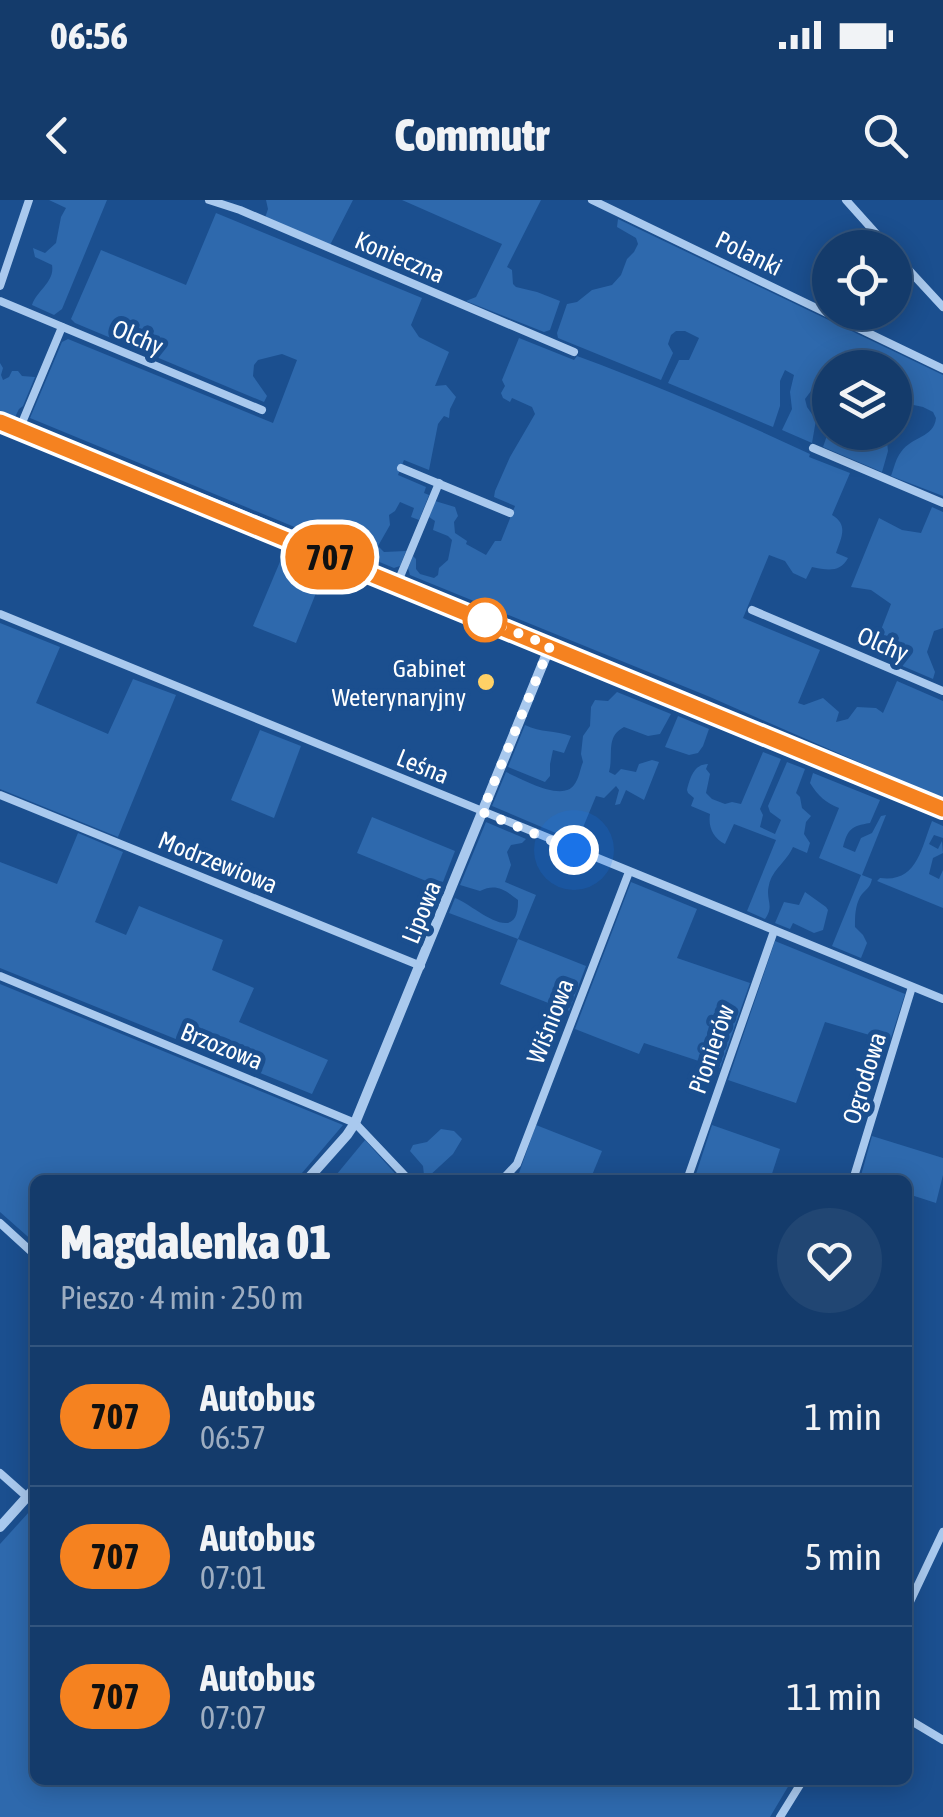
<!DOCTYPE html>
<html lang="pl">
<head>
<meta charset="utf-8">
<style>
	body { margin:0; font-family:"Asap Condensed",sans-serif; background:#214673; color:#f1f3f6; height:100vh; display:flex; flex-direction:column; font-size:38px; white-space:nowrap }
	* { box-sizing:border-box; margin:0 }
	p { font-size:32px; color:#9dadc1 }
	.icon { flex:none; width:55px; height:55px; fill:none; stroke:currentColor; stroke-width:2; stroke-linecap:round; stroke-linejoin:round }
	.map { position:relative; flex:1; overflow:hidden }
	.panel { position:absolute; left:30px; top:975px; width:882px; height:610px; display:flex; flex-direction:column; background:#143b6b; border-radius:15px; box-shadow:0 5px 25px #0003,0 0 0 2px #33557e }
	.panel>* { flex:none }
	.badge { padding:0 20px; border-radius:32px; font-size:35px; line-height:65px }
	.buttons { position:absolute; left:812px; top:30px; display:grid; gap:20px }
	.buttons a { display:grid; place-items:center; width:100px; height:100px; border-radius:50%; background:#143b6b; box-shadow:0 5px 25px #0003,0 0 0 2px #33557e; font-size:50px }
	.you { position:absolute; width:50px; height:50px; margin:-25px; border:8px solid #fff; border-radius:50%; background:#1a73e8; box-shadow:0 0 0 15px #1a73e833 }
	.map>.badge { position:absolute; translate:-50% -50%; box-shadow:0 0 0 5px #fff }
	.round { display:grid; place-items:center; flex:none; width:105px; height:105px; border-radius:52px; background:#214673 }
	.overview { display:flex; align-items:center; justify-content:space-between; height:170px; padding:0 30px }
	h1 { font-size:48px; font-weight:800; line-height:75px }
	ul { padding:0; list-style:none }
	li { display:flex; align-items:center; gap:30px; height:140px; padding:0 30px; border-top:2px solid #33557e }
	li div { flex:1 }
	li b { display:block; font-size:38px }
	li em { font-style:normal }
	li .badge { min-width:110px; font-weight:700; text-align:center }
	.status { display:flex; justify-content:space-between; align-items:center; height:70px; padding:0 50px; background:#143b6b; direction:ltr }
	.status svg { height:28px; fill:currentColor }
	header { display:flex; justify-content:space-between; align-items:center; height:130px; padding:0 30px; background:#143b6b; font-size:45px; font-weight:800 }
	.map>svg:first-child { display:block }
	.green { fill:#2e69ad }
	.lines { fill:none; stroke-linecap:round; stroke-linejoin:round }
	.stream { stroke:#9cc4f0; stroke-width:2.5 }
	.minor { stroke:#a9c9ee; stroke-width:8 }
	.tertiary { stroke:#a9c9ee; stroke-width:10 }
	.secondary { stroke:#d6e6fa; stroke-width:11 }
	.line-casing { stroke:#fff; stroke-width:22 }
	.line { stroke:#f58220; stroke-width:15 }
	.walk { stroke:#fff; stroke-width:10; stroke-dasharray:0 18 }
	.stop-dot { fill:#fff; stroke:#f58220; stroke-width:5 }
	.poi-dot { fill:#ffd166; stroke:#1b4f8f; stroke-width:4 }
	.labels { text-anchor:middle; stroke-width:10; stroke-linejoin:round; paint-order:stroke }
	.street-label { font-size:25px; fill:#fff; stroke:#1b4f8f }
	.poi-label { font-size:25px; fill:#fff; stroke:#1b4f8f; text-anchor:end }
</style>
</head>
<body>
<div class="status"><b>06:56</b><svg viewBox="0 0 49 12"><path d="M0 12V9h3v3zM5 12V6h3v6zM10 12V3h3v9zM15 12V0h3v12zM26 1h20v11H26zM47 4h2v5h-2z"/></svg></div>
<header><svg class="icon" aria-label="back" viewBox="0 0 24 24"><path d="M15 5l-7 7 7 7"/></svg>Commutr<svg class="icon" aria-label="search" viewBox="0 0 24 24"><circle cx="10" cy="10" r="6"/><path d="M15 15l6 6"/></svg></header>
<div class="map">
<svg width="943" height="1617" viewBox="0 0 943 1617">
	<rect width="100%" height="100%" fill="#1b4f8f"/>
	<!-- green -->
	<g class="green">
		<path d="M49,0h58l-45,109 -8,6 -22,-10c5,-15 23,-23 20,-40l-17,-8 -2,-9 12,5 11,-10 5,-26 5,-9z"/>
		<polygon points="266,0 353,0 330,45 265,18 268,9"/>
		<polygon points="402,0 541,0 507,67 512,70 513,84 516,87 537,92 560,101 550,130 544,132 466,101 476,97 502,44"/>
		<polygon points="216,13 422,98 411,125 419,137 449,152 435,186 446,185 456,197 450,209 449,218 444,216 438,224 429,270 404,260 398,275 426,287 424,293 429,295 419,320 411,317 414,308 400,302 395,311 389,315 390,325 378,346 384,352 406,351 400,366 394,368 30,218 62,142 68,139 273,223 297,160 282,154 258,160 254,165 253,176 267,196 264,202 75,123 71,119 101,50 186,85"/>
		<path d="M618,19l325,156v121l-52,-20c3,-8 5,-18 10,-24 11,-16 33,-14 35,-34l-3,-6 -10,-5 -28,-6v-33h-65v19h-16l-9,12 2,8 9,13 -4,23 -30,-13 10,-21 -2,-17 4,-17 -9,-5 -5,11v25l-7,21 -105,-44 11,-23h10l10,-22 -14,-7h-9l-5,4 -3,9 5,9 -12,27 -103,-42 -1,-5 10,-29 10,-2 15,-12 20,-5 9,-10 6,-16 7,-7 4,-8 -2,-6 -19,-11z"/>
		<path d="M519,138l55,22 3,-4c79,29 156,62 233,98l-1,3 41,16 -18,42c17,10 9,23 4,38l12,5c-8,15 -21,12 -36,9l-6,12 -13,-6 -8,-12 -16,-6 -26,63 77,32 -22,53 6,2 19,-7 16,14 -3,10 12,-3 9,-12 19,1 7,5 14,-32 46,20v98l-233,-102 -300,-122 -2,-7 5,-12 3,3v10l4,5 14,4 4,-3 1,-7 9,-8 4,-20 -4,-4 -15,-6 2,-9 -6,-4 6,-16 20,6 3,9 -4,6 1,11 12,8 -1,3 20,11 9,-14h6l14,-35 -21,-9 1,-6 15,-34 25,-43 -3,-7 -20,-9 -2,4 -7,-4 -2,-5 4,-7 -3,-6z"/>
		<polygon points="0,163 3,168 1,175 3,180 9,177 12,171 18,171 22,176 35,177 23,206 19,209 13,221 0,215"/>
		<polygon points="830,227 830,232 886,233 888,251 882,272 823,247"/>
		<polygon points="932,307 943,312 943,428 934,431 927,452 935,472 933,479 872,453 891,404 871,390 851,387 879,318 902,330 921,333"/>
		<polygon points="282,357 324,373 296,443 253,426"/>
		<polygon points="0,423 60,447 36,503 108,534 133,479 176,495 118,637 0,589"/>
		<path d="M617,492l54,22 -11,20 -12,2 -24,-9c-19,10 -10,27 -15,45l6,3 6,-6 15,3 3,-8 13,-4 7,2 -15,38 -18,-10 -6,14 -5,1 4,-15 -3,-4 -12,12 -8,-2 -19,46 -85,-36 14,-34c16,7 56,30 68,13 5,-6 6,-16 9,-23l-2,-8 2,-18 7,-10 1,-19 4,-7 13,1z"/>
		<polygon points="678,516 709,529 703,546 698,553 689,555 665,547"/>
		<path d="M525,525c16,8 30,5 46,11l-7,17 -11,-3 -3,14v12l-5,6 -37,-15z"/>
		<polygon points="260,530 301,546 274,618 231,600"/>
		<path d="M763,552l18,7 -21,50 3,6 -3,12 15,7 6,-14 -11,-8 -2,-6 19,-44 18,7 -9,24 4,4 2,11 9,8 -5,6 -2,12 6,9 -3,10 -14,-6c-6,14 -21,23 -24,38 -4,15 6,20 -4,34l-18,-8 29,-71 -42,-16 -9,20c-12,-6 -17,-17 -15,-30l-19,-8 3,-8 -6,-5 -1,-3c3,-12 7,-26 21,-26l-2,5 4,5 -4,19 6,6 13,5 7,-2 9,2z"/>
		<path d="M813,573l67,27 -10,23c-19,3 -22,6 -27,24l12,5 6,-14 11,-5 9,-17 5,-1 -24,60 10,4c-2,10 -7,10 -12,18 -5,10 -5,19 -5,30l8,8 4,8 -6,15 -29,-12 29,-71 -42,-17 20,-50c-13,-5 -21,-12 -29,-25z"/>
		<polygon points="372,617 455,651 441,687 357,653"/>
		<path d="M932,621l11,5v12l-9,-3 -5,9 9,5 4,-8 1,12 -10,5 -4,16 10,5 4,-9v38l-66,-27 3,-3c37,5 41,-29 52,-57z"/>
		<path d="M486,622l40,17 -4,4 -11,2 -4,7 4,13 -6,17 31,13 -18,44 68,27 -17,45 -69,-27 18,-45 -69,-26 6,-15c18,6 64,52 63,2 -13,-10 -22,-17 -38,-9l-20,-6z"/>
		<polygon points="78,633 123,652 95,722 126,735 139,706 223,740 212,770 254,788 239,822 328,860 312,894 0,768 0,662 57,684"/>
		<polygon points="631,682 697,709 677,758 750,783 720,868 644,843 639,854 575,829"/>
		<polygon points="805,692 826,707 828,710 823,730 814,733 793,723 790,729 775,723 784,702 799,705"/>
		<polygon points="775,741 905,794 890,841 825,822 796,903 728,880"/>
		<polygon points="0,784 343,925 296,980 35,980 35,1043 0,1012"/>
		<polygon points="536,925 602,951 590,980 536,980 519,973"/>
		<polygon points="712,925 780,949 770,980 694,980"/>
		<polygon points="441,929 454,931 462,939 453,954 428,977 424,975 423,966 410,951 413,945 427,942"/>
		<polygon points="872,936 943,958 943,975 936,1003 908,994 908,980 860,979"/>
		<polygon points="365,940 401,980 332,980"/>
		<polygon points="29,1312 35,1318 35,1580 792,1580 770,1617 0,1617 0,1344"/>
	</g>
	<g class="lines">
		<!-- stream -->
		<g class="stream">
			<polyline points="0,213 13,219"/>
			<polyline points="41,230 307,337"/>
		</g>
		<!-- minor -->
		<g class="minor">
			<polyline points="209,0 240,10 574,152"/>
			<polyline points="592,0 943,169"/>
			<polyline points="846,0 889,48"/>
			<polyline points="895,55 943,107"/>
			<polyline points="0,86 29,0"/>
			<polyline points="0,101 262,210"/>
			<polyline points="19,230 62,127"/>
			<polyline points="813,248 943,303"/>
			<polyline points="401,268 510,313"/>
			<polyline points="397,384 439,283"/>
			<polyline points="752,410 943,491"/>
			<polyline points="0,414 943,799"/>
			<polyline points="0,595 421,766"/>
			<polyline points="0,776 355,923 409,980"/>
			<polyline points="502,980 517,964 629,672"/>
			<polyline points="687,980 774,731"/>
			<polyline points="853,980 912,787"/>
			<polyline points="0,1023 35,1055"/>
			<polyline points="0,1273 35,1304"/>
			<polyline points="908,1406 943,1332"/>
			<polyline points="908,1519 943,1540"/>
			<polyline points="780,1617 803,1580"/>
		</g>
		<!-- tertiary -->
		<g class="tertiary">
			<polyline points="307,980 347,935 355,923 550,446"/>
			<polyline points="0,1327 35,1288"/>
		</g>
		<!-- secondary -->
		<polyline class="secondary" points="0,222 943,609"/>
	</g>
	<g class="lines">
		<defs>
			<polyline id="line" points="0,222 943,609"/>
		</defs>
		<!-- line casing -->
		<use href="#line" class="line-casing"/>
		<!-- line -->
		<use href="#line" class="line"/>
		<!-- walk -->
		<polyline class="walk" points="485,420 550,446 482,612 574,650"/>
	</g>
	<!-- markers -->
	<circle class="stop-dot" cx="485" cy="420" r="20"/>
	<circle class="poi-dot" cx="486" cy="482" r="10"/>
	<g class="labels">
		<!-- street labels -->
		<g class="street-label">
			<text transform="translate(749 53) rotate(26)" y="9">Polanki</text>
			<text transform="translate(400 57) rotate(23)" y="9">Konieczna</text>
			<text transform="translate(138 137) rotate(23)" y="9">Olchy</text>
			<text transform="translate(883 444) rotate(23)" y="9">Olchy</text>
			<text transform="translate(423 566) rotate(22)" y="9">Leśna</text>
			<text transform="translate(218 662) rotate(22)" y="9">Modrzewiowa</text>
			<text transform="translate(421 712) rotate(-68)" y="9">Lipowa</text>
			<text transform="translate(550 821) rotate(-69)" y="9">Wiśniowa</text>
			<text transform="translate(222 846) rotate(22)" y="9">Brzozowa</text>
			<text transform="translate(711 849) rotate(-71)" y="9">Pionierów</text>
			<text transform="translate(864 878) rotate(-73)" y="9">Ogrodowa</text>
		</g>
		<!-- poi labels -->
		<g class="poi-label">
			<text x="466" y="477">Gabinet<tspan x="466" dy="29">Weterynaryjny</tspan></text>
		</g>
	</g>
</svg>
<div class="buttons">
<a><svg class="icon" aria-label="locate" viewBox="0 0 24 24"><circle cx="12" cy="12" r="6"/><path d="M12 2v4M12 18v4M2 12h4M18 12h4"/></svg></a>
<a><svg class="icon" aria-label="layers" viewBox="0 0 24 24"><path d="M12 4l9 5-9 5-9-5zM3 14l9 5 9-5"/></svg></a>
</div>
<div class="you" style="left:574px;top:650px"></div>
<b class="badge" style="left:330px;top:357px;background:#f58220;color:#111">707</b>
<section class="panel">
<div class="overview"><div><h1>Magdalenka 01</h1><p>Pieszo · 4 min · 250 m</p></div><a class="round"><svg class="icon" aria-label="heart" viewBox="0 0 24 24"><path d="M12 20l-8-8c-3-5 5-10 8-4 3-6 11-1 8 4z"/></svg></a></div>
<ul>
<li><span class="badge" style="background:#f58220;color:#111">707</span><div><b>Autobus</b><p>06:57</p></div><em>1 min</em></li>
<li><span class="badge" style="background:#f58220;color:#111">707</span><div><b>Autobus</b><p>07:01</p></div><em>5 min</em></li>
<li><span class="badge" style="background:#f58220;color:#111">707</span><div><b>Autobus</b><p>07:07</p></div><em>11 min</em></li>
</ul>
</section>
</div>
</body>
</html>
